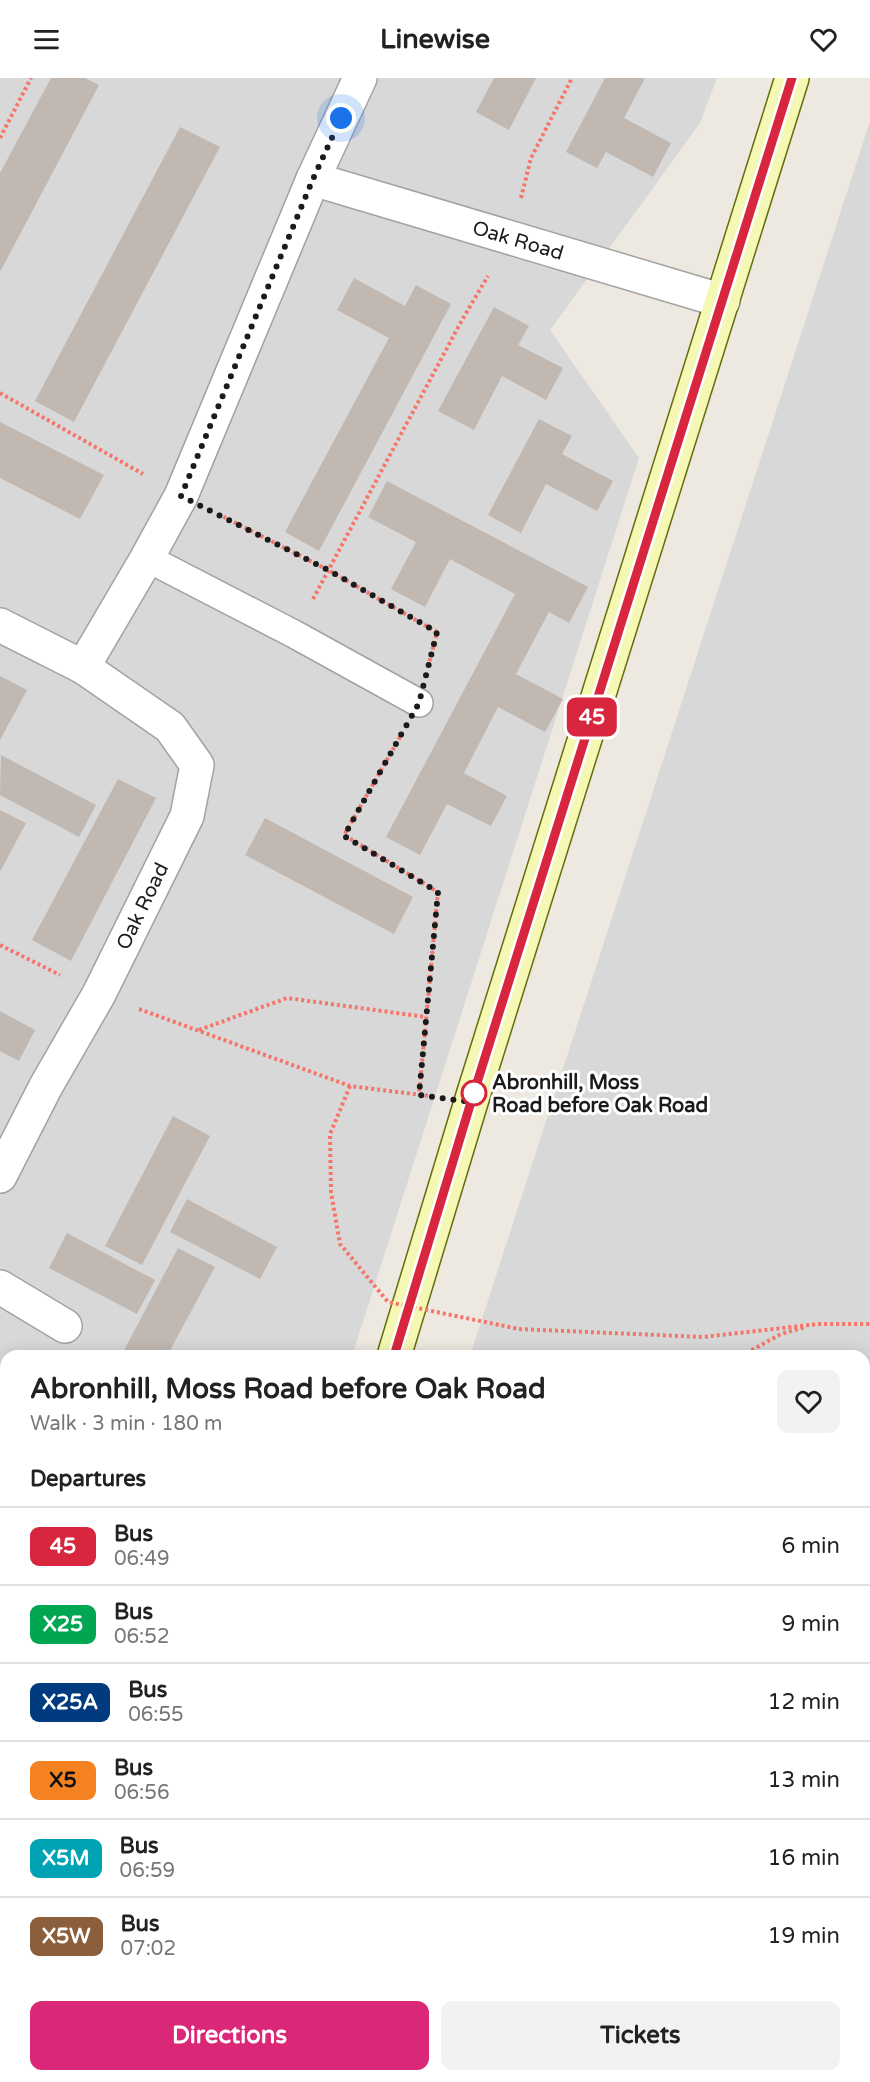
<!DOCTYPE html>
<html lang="en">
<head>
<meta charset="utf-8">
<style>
	body { margin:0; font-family:"Varela Round",sans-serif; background:#f2f2f2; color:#222; height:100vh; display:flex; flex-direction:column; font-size:22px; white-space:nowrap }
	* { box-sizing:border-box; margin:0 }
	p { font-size:20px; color:#767676 }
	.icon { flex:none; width:33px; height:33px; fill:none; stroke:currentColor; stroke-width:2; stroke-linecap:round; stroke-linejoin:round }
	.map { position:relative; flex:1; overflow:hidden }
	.drawer { position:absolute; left:0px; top:1272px; width:870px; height:732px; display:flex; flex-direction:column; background:#fff; border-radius:18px 18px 0 0; box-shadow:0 3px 15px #0003 }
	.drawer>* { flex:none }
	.badge { padding:0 12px; border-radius:9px; font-size:21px; line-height:39px }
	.you { position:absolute; width:30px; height:30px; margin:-15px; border:4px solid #fff; border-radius:50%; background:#1a73e8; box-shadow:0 0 0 9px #1a73e833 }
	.map>.badge { position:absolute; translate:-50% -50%; box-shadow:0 0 0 3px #fff }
	h2 { padding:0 30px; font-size:22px; line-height:54px }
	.round { display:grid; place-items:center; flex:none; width:63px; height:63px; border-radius:12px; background:#f2f2f2 }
	.headline { display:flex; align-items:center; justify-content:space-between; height:102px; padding:0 30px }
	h1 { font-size:28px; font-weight:700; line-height:45px }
	.button { display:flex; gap:12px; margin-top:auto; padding:12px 30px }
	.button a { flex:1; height:69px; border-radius:12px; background:#db2777; color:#fff; font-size:24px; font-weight:700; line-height:69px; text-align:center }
	.button a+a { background:#f2f2f2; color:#222 }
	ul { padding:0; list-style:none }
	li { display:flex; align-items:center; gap:18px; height:78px; padding:0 30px; border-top:2px solid #e0e0e0 }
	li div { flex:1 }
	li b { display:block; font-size:22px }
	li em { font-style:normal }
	li .badge { min-width:66px; font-weight:700; text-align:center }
	header { display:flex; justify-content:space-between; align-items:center; height:78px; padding:0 30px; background:#fff; font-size:27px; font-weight:700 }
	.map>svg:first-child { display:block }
	.residential { fill:#d9d8d8 }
	.pitch { fill:#80dbb6 }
	.building { fill:#c1b8b1 }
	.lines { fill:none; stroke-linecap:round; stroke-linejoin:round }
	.lane-casing { stroke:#a2a2a2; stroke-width:30 }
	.street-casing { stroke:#a2a2a2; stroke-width:36 }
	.secondary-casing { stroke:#646d07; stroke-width:36 }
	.path { stroke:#f67569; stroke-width:4; stroke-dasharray:3 3; stroke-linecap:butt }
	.lane { stroke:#fff; stroke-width:27 }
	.street { stroke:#fff; stroke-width:33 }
	.secondary { stroke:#f5f7b4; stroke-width:33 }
	.path-bridge { stroke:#f67569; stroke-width:4; stroke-dasharray:3 3; stroke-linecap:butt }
	.line-casing { stroke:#fff; stroke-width:14 }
	.line { stroke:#d7263d; stroke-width:9 }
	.walk { stroke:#1b1b1b; stroke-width:6; stroke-dasharray:0 10.8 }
	.stop-dot { fill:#fff; stroke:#d7263d; stroke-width:3 }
	.labels { text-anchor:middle; stroke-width:6; stroke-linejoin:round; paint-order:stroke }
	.street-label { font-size:20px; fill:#1b1b1b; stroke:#fff }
	.stop-label { font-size:20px; font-weight:bold; fill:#1b1b1b; stroke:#fff; text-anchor:start }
</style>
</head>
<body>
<header><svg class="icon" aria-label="menu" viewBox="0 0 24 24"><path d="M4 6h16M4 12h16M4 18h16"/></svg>Linewise<svg class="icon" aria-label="heart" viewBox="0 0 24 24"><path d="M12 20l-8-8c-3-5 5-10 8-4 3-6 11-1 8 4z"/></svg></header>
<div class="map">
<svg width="870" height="2004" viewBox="0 0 870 2004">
	<rect width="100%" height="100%" fill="#ede9e1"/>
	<!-- residential -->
	<g class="residential">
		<polygon points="0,0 717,0 700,45 550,252 639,380 352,1278 6,1278 6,1399 4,1398 0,1404"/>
		<polygon points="870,43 870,2004 244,2004 245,1998 864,1998 864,1278 470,1278"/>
	</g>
	<!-- pitch -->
	<polygon class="pitch" points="0,1897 6,1899 6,1998 62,1998 60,2004 0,2004"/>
	<!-- building -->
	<g class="building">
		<polygon points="51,0 85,0 99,7 0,194 0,95"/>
		<polygon points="494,0 536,0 509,52 476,34"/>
		<polygon points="605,0 645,0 624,40 671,65 653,99 606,74 597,90 566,74"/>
		<polygon points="180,49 220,69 74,344 35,323"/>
		<polygon points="354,200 405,228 416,207 451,226 319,473 285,454 389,260 337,232"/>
		<polygon points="494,229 529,248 518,267 563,290 546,322 502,298 474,352 438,333"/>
		<polygon points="539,341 572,358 562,376 613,403 597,433 546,406 521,455 488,437"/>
		<polygon points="0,344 104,397 80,441 0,400"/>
		<polygon points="387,403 588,509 569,545 549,534 516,596 563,621 545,654 498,629 464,695 507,718 491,748 447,726 420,777 386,759 515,516 450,481 425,529 391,511 416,464 368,439"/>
		<polygon points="0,598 27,612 0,662"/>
		<polygon points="1,677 96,727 79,759 0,717"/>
		<polygon points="118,701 156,720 71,883 32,862"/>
		<polygon points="0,732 26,745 0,794"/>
		<polygon points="265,740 413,819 394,856 245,777"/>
		<polygon points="0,933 35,952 19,983 0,973"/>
		<polygon points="173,1038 210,1058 142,1187 105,1168"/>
		<polygon points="187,1121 277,1169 260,1201 170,1154"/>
		<polygon points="67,1155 155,1202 137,1236 49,1190"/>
		<polygon points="178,1170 215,1189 167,1278 121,1278"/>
		<polygon points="0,1325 6,1328 6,1372 0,1368"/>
		<polygon points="870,1398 870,1465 864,1460 864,1405"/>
		<polygon points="870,1623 870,1698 868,1696 864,1701 864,1631"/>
		<polygon points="431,1998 494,1998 493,2004 429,2004"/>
		<polygon points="625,1998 687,1998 685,2004 667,2000 666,2004 624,2004"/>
	</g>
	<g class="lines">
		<defs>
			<polyline id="lane" points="147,480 294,556 419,625"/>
			<g id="street">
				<path id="s1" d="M313,101l410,122"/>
				<polyline points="0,547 83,589 170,649 197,687 187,738 99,916 46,1008 0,1098"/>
				<polyline points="83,589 147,480 181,418 313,101 360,0"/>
				<polyline points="0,1209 65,1248"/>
				<polyline points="864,1962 870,1945"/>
				<polyline points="849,2004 851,1998"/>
			</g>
			<g id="secondary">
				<polyline points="394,1278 471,1024 792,0"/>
				<polyline points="175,2004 177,1998"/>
			</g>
		</defs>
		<!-- lane casing -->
		<use href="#lane" class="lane-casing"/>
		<!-- street casing -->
		<use href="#street" class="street-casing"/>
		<!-- secondary casing -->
		<use href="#secondary" class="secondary-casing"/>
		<!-- path -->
		<g class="path">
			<polyline points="0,60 31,0"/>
			<polyline points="521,120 531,80 572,0"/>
			<polyline points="0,315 143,396"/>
			<polyline points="218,436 328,492 437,554 429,585"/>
			<polyline points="313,521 462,242 488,198"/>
			<polyline points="400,659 344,757 438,814 419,1017"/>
			<polyline points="0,867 60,897"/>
			<polyline points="139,931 350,1008 429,1018"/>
			<polyline points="199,952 287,920 426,939"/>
			<polyline points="519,1251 703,1259 818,1246 870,1246"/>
			<polyline points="741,1278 781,1256 805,1249"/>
			<polyline points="0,1455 6,1445"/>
			<polyline points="864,1569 870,1565"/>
			<polyline points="864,1812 870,1805"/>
			<polyline points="594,2004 596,1998"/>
			<polyline points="772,2004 773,1998"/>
		</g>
		<!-- lane -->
		<use href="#lane" class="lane"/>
		<!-- street -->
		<use href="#street" class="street"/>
		<!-- secondary -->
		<use href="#secondary" class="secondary"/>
		<!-- path-bridge -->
		<polyline class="path-bridge" points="350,1008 330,1056 331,1114 340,1166 388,1224 519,1251"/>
	</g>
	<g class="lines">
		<defs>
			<polyline id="line" points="394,1278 471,1024 792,0"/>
		</defs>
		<!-- line casing -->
		<use href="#line" class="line-casing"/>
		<!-- line -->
		<use href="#line" class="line"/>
		<!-- walk -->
		<polyline class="walk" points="341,40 313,101 181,418 328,492 437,554 419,625 344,758 438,814 419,1017 471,1024 474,1015"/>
	</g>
	<!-- markers -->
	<circle class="stop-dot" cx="474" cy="1015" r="12"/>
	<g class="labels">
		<!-- street labels -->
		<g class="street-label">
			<text dy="7" stroke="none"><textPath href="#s1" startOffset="214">Oak Road</textPath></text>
			<text transform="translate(142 828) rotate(-64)" y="7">Oak Road</text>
		</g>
		<!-- stop labels -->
		<g class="stop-label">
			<text x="492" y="1011">Abronhill, Moss<tspan x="492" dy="23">Road before Oak Road</tspan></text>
		</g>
	</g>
</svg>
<div class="you" style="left:341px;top:40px"></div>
<b class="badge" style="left:592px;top:639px;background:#d7263d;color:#fff">45</b>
<section class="drawer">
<div class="headline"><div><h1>Abronhill, Moss Road before Oak Road</h1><p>Walk · 3 min · 180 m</p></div><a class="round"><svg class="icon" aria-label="heart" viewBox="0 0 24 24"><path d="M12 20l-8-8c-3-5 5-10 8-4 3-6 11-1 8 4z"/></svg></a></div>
<h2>Departures</h2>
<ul>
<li><span class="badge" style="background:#d7263d;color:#fff">45</span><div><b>Bus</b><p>06:49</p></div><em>6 min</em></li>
<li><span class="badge" style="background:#00a651;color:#fff">X25</span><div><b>Bus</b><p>06:52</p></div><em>9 min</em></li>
<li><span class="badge" style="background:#003b80;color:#fff">X25A</span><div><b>Bus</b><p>06:55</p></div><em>12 min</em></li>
<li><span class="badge" style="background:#f58220;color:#111">X5</span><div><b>Bus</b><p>06:56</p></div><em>13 min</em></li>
<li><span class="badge" style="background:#00a3b4;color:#fff">X5M</span><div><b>Bus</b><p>06:59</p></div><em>16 min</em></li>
<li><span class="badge" style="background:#8b5e3c;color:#fff">X5W</span><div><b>Bus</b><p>07:02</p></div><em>19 min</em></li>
</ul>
<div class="button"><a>Directions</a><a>Tickets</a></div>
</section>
</div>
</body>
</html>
